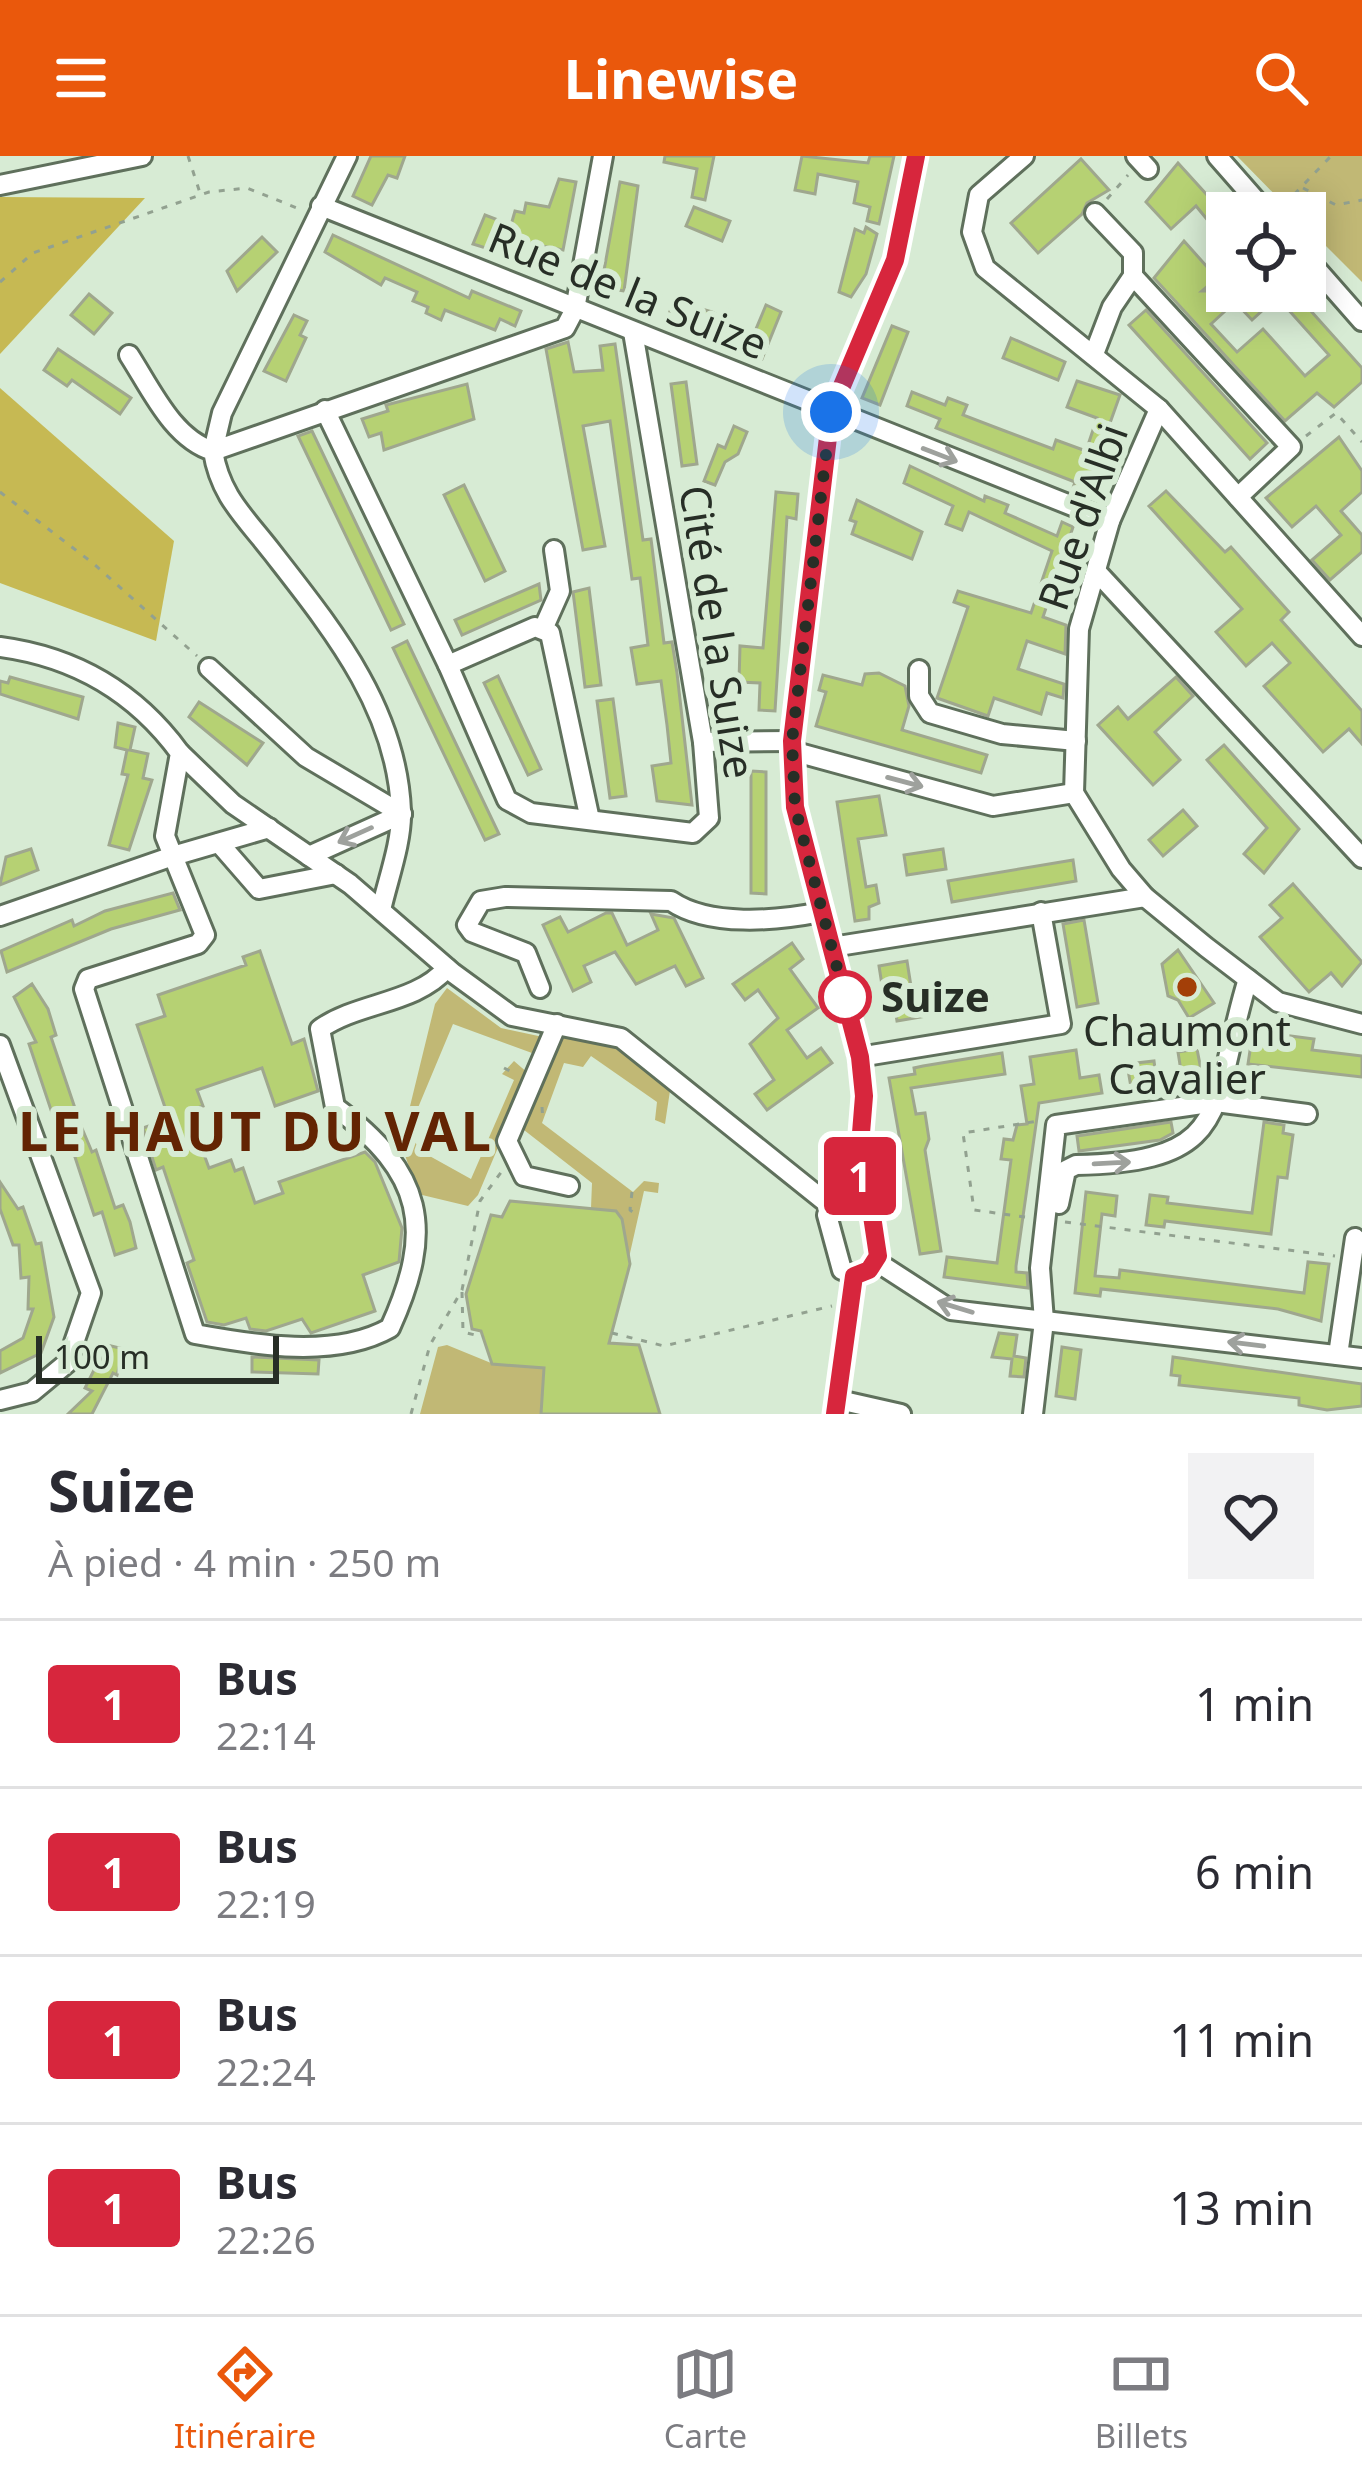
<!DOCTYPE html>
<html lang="fr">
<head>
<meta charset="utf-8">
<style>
	body { margin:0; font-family:"Noto Sans",sans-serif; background:#f2f2f3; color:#2b2b33; height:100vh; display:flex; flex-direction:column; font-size:45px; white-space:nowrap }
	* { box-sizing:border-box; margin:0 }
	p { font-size:39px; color:#7c7c81 }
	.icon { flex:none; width:66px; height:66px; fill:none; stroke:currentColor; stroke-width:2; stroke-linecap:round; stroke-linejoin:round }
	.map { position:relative; height:1258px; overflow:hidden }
	.details { display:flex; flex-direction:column; background:#fff; flex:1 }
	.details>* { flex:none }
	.badge { padding:0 24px; border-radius:9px; font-size:42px; line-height:78px }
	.tools { position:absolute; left:1206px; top:36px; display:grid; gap:24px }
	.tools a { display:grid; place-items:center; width:120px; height:120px; border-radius:0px; background:#fff; box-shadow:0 6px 30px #0003; font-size:60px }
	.scale { position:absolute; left:36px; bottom:30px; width:243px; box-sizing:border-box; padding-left:12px; border:6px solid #272e26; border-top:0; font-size:33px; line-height:42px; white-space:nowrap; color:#272e26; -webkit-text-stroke:9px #d7ebd4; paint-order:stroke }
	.you { position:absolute; width:60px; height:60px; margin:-30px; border:9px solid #fff; border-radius:50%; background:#1a73e8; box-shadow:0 0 0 18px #1a73e833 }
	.map>.badge { position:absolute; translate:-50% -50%; box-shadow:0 0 0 6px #fff }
	.round { display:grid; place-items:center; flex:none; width:126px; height:126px; border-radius:0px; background:#f2f2f3 }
	.overview { display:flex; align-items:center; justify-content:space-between; height:204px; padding:0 48px }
	h1 { font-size:57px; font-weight:700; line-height:90px }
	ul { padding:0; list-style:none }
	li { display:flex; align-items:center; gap:36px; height:168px; padding:0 48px; border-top:3px solid #e1e1e2 }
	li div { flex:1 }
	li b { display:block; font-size:45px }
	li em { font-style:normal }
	li .badge { min-width:132px; font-weight:700; text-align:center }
	header { display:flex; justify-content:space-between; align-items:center; height:156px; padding:0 48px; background:#ea580c; color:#fff; font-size:54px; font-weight:700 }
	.tabs { display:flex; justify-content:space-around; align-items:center; height:168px; border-top:3px solid #e1e1e2; background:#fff; font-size:33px; color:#7c7c81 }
	.tabs a { display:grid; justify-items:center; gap:6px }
	.tabs .active { color:#ea580c }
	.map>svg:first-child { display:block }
	.green { fill:#c1b875 }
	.forest { fill:#c6b953 }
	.building { fill:#b6d173; stroke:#9fa78e; stroke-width:3; fill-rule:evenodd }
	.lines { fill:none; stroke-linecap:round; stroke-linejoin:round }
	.minor-casing { stroke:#5f705c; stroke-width:24 }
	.path { stroke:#92a190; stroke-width:3; stroke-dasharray:6 9; stroke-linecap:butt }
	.minor { stroke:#fff; stroke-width:18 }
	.oneway { stroke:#9ea19d }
	.line-casing { stroke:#fff; stroke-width:27 }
	.line { stroke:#d7263d; stroke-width:18 }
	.walk { stroke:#272e26; stroke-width:12; stroke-dasharray:0 21.6 }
	.poi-dot { fill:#a33f08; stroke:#d7ebd4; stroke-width:4.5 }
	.stop-dot { fill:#fff; stroke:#d7263d; stroke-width:6 }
	.labels { text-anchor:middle; stroke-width:12; stroke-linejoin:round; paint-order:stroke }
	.street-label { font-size:42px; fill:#272e26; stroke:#d7ebd4 }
	.stop-label { font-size:42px; font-weight:bold; fill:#272e26; stroke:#d7ebd4; text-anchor:start }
	.poi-label { font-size:42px; fill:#272e26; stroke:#d7ebd4 }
	.district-label { font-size:54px; font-weight:bold; letter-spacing:3px; fill:#632403; stroke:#d7ebd4 }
</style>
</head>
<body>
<header><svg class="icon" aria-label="menu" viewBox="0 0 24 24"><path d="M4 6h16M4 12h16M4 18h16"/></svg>Linewise<svg class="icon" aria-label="search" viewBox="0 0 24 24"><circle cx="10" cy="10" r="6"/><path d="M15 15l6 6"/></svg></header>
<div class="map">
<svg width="1362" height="1258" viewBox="0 0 1362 1258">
	<rect width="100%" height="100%" fill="#d7ebd4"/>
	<!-- green -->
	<g class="green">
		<polygon points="1237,0 1362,0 1362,126 1305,69 1305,57 1293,57"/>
		<polygon points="447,832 501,872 543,881 532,897 453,868 407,978 426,998 471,1023 514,924 502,918 514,905 529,918 478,1039 468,1050 418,1038 401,987 435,848"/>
		<polygon points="564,877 611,885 671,928 665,968 655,964 657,946 591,900 583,911 564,907 542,967 633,1036 644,1025 659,1027 658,1037 644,1035 610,1186 639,1189 660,1258 420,1258 438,1191 447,1189 491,1207 481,1175 473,1173 466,1138 491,1059 502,1061 510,1045 591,1052 592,1027 524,974"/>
	</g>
	<!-- forest -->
	<g class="forest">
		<polygon points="0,41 145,42 0,198"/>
		<polygon points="0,232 174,385 156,485 0,427"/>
	</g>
	<!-- building -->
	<g class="building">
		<polygon points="371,0 405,0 397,22 388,19 372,49 353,40"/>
		<polygon points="665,0 714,0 705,44 692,41 697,13 664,6"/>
		<polygon points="802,0 868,7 870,0 894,0 879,68 867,65 870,51 854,47 858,26 818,18 815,38 795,34"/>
		<polygon points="1081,3 1109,34 1087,47 1082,58 1038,97 1011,67"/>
		<polygon points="1178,7 1227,61 1215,73 1196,50 1171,73 1146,46"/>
		<polygon points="559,23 576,26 563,94 520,86 515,101 473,88 485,59 511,69 515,55 524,57 526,47 549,51"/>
		<polygon points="620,26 638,30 624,135 601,131"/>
		<polygon points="694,51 730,65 722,85 686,70"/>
		<polygon points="866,71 877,78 866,118 851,141 839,136 855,73 864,77"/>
		<polygon points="333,79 469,142 472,135 521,155 515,170 500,163 495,174 445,154 441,164 426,157 428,151 413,145 417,136 385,122 381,129 325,96"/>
		<polygon points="262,81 277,96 237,135 227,115"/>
		<path d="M1184,85l33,37 -15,13h91l69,77v14l-28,25 -17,-14 -32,28 -131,-143zM1277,141l52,58 -24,21 -42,-47 -26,23 -26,-28 24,-22 17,18z"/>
		<polygon points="89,138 112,157 94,178 71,159"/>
		<polygon points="674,145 712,156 753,180 766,149 781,156 762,203 667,163"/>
		<polygon points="1146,154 1267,287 1250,303 1129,169"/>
		<polygon points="294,159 307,165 300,179 306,182 286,225 264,215"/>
		<polygon points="892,170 908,176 880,249 862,242"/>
		<polygon points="1011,182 1065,206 1058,224 1003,202"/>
		<polygon points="568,186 574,216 603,214 600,190 615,188 643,384 651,383 664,487 672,486 677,517 692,649 657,645 652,610 671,607 667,569 661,525 637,528 631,492 648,489 640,422 632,423 610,265 583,270 605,390 583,394 546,193"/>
		<polygon points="58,193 131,242 120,258 72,224 67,230 44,214"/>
		<polygon points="1077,225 1120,239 1084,340 1072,335 1075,326 936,272 940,263 907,250 912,236 945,249 948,242 967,249 963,259 997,272 1053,293 1056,284 1086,295 1097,262 1067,251"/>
		<polygon points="686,226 697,308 682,310 671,228"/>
		<polygon points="467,228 474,263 384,294 381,277 369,281 362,263 388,255 386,249"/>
		<polygon points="734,270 747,276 738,298 725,306 715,329 704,325 718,289 725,292"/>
		<polygon points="312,275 404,468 391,474 298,280"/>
		<polygon points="1339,281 1362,315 1362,336 1341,355 1362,379 1362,396 1330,424 1312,404 1341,379 1316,350 1292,371 1266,342"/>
		<polygon points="910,310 984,345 985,340 1008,349 1005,357 1057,380 1062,366 1073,371 1043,461 1066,469 1065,498 1027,485 1018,513 1064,528 1063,542 1047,537 1041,558 994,542 988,560 937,542 968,451 954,446 958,435 1031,457 1052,395 969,356 962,374 946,368 953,350 904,327"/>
		<polygon points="464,329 505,415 485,425 444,339"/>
		<polygon points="1166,335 1225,396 1231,391 1289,456 1281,464 1362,555 1362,588 1349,573 1323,596 1264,530 1290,507 1272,487 1246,510 1216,476 1242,453 1149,350"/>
		<polygon points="776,336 798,338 796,363 787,361 775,555 759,554 760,527 739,526 740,490 763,492"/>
		<polygon points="857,344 922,376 912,403 852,378 856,366 850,364"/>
		<polygon points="539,428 541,444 462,479 455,464"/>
		<polygon points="589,432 601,529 585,531 573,436"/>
		<polygon points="407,485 499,678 485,684 393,492"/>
		<polygon points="879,517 905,530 909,550 902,574 987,599 981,617 816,570 826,536 819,534 823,519 862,529 865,518"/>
		<polygon points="498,520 541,613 528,619 484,527"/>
		<polygon points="10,521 83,541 78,563 0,538 0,525 8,527"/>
		<polygon points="1176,521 1193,540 1155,576 1180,604 1153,629 1098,569 1118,551 1128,563"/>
		<polygon points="613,543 626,640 610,642 597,545"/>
		<polygon points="199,546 263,587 247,609 189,561"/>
		<polygon points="118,567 135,571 130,594 148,598 143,622 152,624 129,694 109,689 128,619 122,618 127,594 115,591"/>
		<polygon points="1224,589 1299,673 1264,717 1244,698 1267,672 1207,604"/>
		<polygon points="751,615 766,616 766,738 751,737"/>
		<polygon points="879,640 886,679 858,683 866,731 876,729 879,747 869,751 869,763 855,765 837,646"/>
		<polygon points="1183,654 1197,670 1163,700 1149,684"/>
		<polygon points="31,693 38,714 0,729 6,701"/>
		<polygon points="943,693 946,713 907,719 904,699"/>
		<polygon points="1073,704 1076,725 952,746 948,725"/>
		<polygon points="1293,728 1362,806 1342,830 1331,817 1309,836 1260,781 1282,762 1270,749"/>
		<polygon points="173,737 180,754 111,773 7,816 1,795 72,764 74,770 105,755"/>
		<polygon points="606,757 612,757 627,789 658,774 651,758 674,762 703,822 686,830 675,810 636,828 615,796 584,810 591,826 573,835 543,769 560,761 568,776"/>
		<polygon points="1084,764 1098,847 1077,851 1063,768"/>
		<polygon points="792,787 803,803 790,813 818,852 787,874 807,902 821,892 832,907 767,954 755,938 774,924 750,888 778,862 758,834 745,844 733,828"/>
		<polygon points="1178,794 1214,847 1189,862 1178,844 1168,840 1162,808"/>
		<polygon points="260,795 292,888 304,883 318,935 275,950 262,912 197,934 203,950 188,955 209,1012 231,1004 235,1015 243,1012 255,1047 283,1037 279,1026 365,996 375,1006 402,1072 399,1106 363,1119 375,1155 311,1177 302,1163 266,1175 250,1173 246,1162 224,1169 207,1166 187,1107 194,1104 163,1011 156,1014 143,972 169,963 137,869 165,860 158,839 246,809 243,801"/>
		<polygon points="907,805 913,843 947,837 950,856 897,865 891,828 882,829 879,810"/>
		<polygon points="32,828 48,853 56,879 51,881 81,970 92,996 96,994 115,1052 123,1049 130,1066 136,1092 115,1099 102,1056 94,1059 72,992 67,994 54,963 29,888 36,886 14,841"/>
		<polygon points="1253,875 1314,883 1312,894 1362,900 1362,921 1248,908"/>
		<polygon points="1197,893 1202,919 1191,925 1131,931 1127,908 1154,905 1156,920 1181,915 1178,896"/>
		<polygon points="1076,894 1080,922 1099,919 1102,937 1039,947 1016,1110 1016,1116 1027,1117 1028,1132 944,1121 947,1101 997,1107 1011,1004 1001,1003 1004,983 1013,984 1017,969 1027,968 1021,930 1034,928 1030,901"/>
		<polygon points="1002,897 1005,918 911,932 916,958 925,957 929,983 925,994 941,1095 920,1098 889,922 915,918 914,912 923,910"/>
		<polygon points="1171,966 1173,977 1160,984 1079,995 1077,980"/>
		<polygon points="1264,966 1284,969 1283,977 1293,979 1287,1022 1278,1021 1271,1078 1165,1065 1164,1071 1146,1069 1150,1039 1168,1041 1167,1047 1252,1057"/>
		<polygon points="0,1026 18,1053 23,1051 36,1088 41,1087 54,1161 41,1197 0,1217 0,1195 23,1182 33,1153 28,1153 29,1121 21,1122 19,1089 13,1089 0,1053"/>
		<polygon points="1086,1036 1117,1040 1115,1060 1102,1058 1095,1120 1119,1122 1120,1114 1304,1137 1308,1106 1329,1108 1321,1165 1278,1153 1101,1133 1100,1140 1075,1137"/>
		<polygon points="510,1045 616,1055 622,1063 630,1108 609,1187 639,1189 660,1258 541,1258 544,1212 492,1208 481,1175 472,1173 466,1138 491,1059 502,1061"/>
		<polygon points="999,1177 1017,1179 1014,1200 1026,1202 1024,1221 1010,1220 1012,1203 992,1201"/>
		<polygon points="107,1189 124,1193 117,1219 113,1217 92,1258 68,1258 92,1235 85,1232 96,1210 100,1211"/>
		<polygon points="1062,1191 1081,1194 1075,1243 1056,1240"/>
		<polygon points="252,1201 319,1204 318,1218 252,1216"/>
		<polygon points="1173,1201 1362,1228 1362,1250 1327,1254 1299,1249 1299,1242 1179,1229 1180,1220 1171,1219"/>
	</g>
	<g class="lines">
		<defs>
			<g id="minor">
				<polyline points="347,0 222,257 213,295 565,172 575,153 603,0"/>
				<polyline points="1024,0 979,39 972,76 985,112 1159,253 1362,480"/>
				<polyline points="1136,0 1148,13"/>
				<polyline points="1217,0 1267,57"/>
				<polyline points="0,29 142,0"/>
				<polyline points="321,50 1110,365"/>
				<polyline points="1095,57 1133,97 1133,120"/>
				<polyline points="1305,100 1362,165"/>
				<polyline points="1094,198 1112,151 1133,120 1291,291 1238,341"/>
				<path d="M129,199c22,34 44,84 84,96 7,45 32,66 59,101 60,77 125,156 129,259 1,31 -13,68 -20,99"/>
				<polyline points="325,254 448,509 507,644 531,657 693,677 709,662 703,586 633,176"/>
				<polyline points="1096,415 1362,702"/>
				<polyline points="544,471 560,435 554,394"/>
				<path d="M0,491c75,10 136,46 180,106l-15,83 8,20 -173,60"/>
				<polyline points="448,509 535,471 550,477 590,664"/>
				<polyline points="209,512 306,601 402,658"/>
				<polyline points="919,514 919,540 930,557 1002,578 1076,585"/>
				<polyline points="703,586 792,585"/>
				<polyline points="792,595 993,650 1074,637"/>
				<polyline points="180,597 233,648 350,728 453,817 512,860 621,882 828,1048"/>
				<polyline points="1074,637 1079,473 1110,365 1159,253"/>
				<polyline points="1074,637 1121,713 1145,741 1206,791 1278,846 1362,868"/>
				<path d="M269,672l-96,28 32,79 -7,9 -110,35 -4,10 111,345c60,11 140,25 195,-6 45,-99 34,-155 -55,-221l-15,-78c38,-27 96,-25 127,-61"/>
				<polyline points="219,687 259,733 336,718"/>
				<polyline points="309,700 402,658"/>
				<polyline points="832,791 1145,741"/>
				<path d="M540,832l-14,-35 -54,-21 -5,-7 14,-24 24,-4 166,4c38,26 105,20 150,11"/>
				<polyline points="557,868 507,985 524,1020 569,1030"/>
				<polyline points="0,889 91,1137 67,1207 32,1236 0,1244"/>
				<polyline points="859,901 1061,868 1041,756"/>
				<path d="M849,1036c26,11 25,38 29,63l-9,15 -15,5 -12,-5 -15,-55 9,-20z"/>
				<polyline points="856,1039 864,941 859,901 795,651 792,585 831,256 895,103 916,0"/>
				<path d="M1059,1048l7,-34 10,-5c161,-3 133,-59 172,-186"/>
				<polyline points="877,1106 951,1154 1362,1202"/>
				<polyline points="1338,1199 1355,1082"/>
				<polyline points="839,1244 901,1258"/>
				<polyline points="835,1258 854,1119"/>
				<polyline points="1033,1258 1044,1165 1040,1112 1056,969 1216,946 1307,958"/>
			</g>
		</defs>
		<!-- minor casing -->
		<use href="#minor" class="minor-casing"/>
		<!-- path -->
		<g class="path">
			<polyline points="188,0 200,37"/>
			<polyline points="1303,32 1336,49 1362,44"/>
			<polyline points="1107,43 1128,19"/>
			<polyline points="1284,49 1331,0"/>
			<polyline points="0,126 33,97 209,36 247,32 302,54"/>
			<polyline points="1306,280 1336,257 1362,286"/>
			<polyline points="0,336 94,408 197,500"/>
			<polyline points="504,912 516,918"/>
			<polyline points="542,951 543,965"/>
			<polyline points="632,1036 630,1054 637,1059"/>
			<polyline points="1025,1061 974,1054 963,977 1038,965"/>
			<polyline points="1065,1066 1335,1100"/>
			<polyline points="462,1136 463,1176 483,1181"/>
			<polyline points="612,1177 664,1190 832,1150"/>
			<polyline points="411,1258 430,1189 462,1134 480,1045 502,1015"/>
		</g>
		<!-- minor -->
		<use href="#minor" class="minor"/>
	</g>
	<!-- one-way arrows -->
	<defs><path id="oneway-shaft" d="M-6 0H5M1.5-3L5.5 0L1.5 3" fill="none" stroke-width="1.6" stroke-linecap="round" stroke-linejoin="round" transform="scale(3)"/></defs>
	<g class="oneway">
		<use href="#oneway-shaft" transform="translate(940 299) rotate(21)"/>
		<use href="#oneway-shaft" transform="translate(905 626) rotate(15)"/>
		<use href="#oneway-shaft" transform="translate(355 679) rotate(156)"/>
		<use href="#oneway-shaft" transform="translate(1112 1007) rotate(-3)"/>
		<use href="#oneway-shaft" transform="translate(955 1151) rotate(-163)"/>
		<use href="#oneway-shaft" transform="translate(1246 1188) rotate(-173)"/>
	</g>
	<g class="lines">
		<defs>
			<polyline id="line" points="835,1258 854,1120 869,1114 878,1100 872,1060 856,1039 864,940 860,901 795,651 792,585 831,256 895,104 916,0"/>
		</defs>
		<!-- line casing -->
		<use href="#line" class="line-casing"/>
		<!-- line -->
		<use href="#line" class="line"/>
		<!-- walk -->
		<polyline class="walk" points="831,256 792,585 795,651 846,846 845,841"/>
	</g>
	<!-- markers -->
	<circle class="poi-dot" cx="1187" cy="831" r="12"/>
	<circle class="stop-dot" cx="845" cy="841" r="24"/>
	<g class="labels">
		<!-- street labels -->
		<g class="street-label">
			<text transform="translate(628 135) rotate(22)" y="15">Rue de la Suize</text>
			<text transform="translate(1083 361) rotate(-71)" y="15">Rue d'Albi</text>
			<text transform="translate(717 476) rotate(81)" y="15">Cité de la Suize</text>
		</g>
		<!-- stop labels -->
		<g class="stop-label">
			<text x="881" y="856">Suize</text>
		</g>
		<!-- poi labels -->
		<g class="poi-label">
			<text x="1187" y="890">Chaumont<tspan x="1187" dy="48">Cavalier</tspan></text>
		</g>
		<!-- district labels -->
		<g class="district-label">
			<text x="256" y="995">LE HAUT DU VAL</text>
		</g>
	</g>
</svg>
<div class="tools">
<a><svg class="icon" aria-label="locate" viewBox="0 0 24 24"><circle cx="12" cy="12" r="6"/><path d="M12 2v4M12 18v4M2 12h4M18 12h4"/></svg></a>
</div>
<div class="scale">100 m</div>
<div class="you" style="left:831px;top:256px"></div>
<b class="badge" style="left:860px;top:1020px;background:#d7263d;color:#fff">1</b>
</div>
<section class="details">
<div class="overview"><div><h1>Suize</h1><p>À pied · 4 min · 250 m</p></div><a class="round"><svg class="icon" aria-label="heart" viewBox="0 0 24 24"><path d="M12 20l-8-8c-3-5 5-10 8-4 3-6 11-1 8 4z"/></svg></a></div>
<ul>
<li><span class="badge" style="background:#d7263d;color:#fff">1</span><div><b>Bus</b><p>22:14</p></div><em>1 min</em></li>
<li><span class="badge" style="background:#d7263d;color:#fff">1</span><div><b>Bus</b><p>22:19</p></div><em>6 min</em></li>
<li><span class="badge" style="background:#d7263d;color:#fff">1</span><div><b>Bus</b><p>22:24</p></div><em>11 min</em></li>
<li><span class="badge" style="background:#d7263d;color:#fff">1</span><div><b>Bus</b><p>22:26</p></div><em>13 min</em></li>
</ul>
</section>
<nav class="tabs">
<a class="active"><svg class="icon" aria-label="directions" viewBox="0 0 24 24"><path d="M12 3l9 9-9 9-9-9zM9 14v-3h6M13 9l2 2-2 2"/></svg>Itinéraire</a>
<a><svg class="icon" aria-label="map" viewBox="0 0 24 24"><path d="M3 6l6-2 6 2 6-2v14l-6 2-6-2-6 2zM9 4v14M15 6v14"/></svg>Carte</a>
<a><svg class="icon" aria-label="tickets" viewBox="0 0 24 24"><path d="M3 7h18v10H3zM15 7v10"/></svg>Billets</a>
</nav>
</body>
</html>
